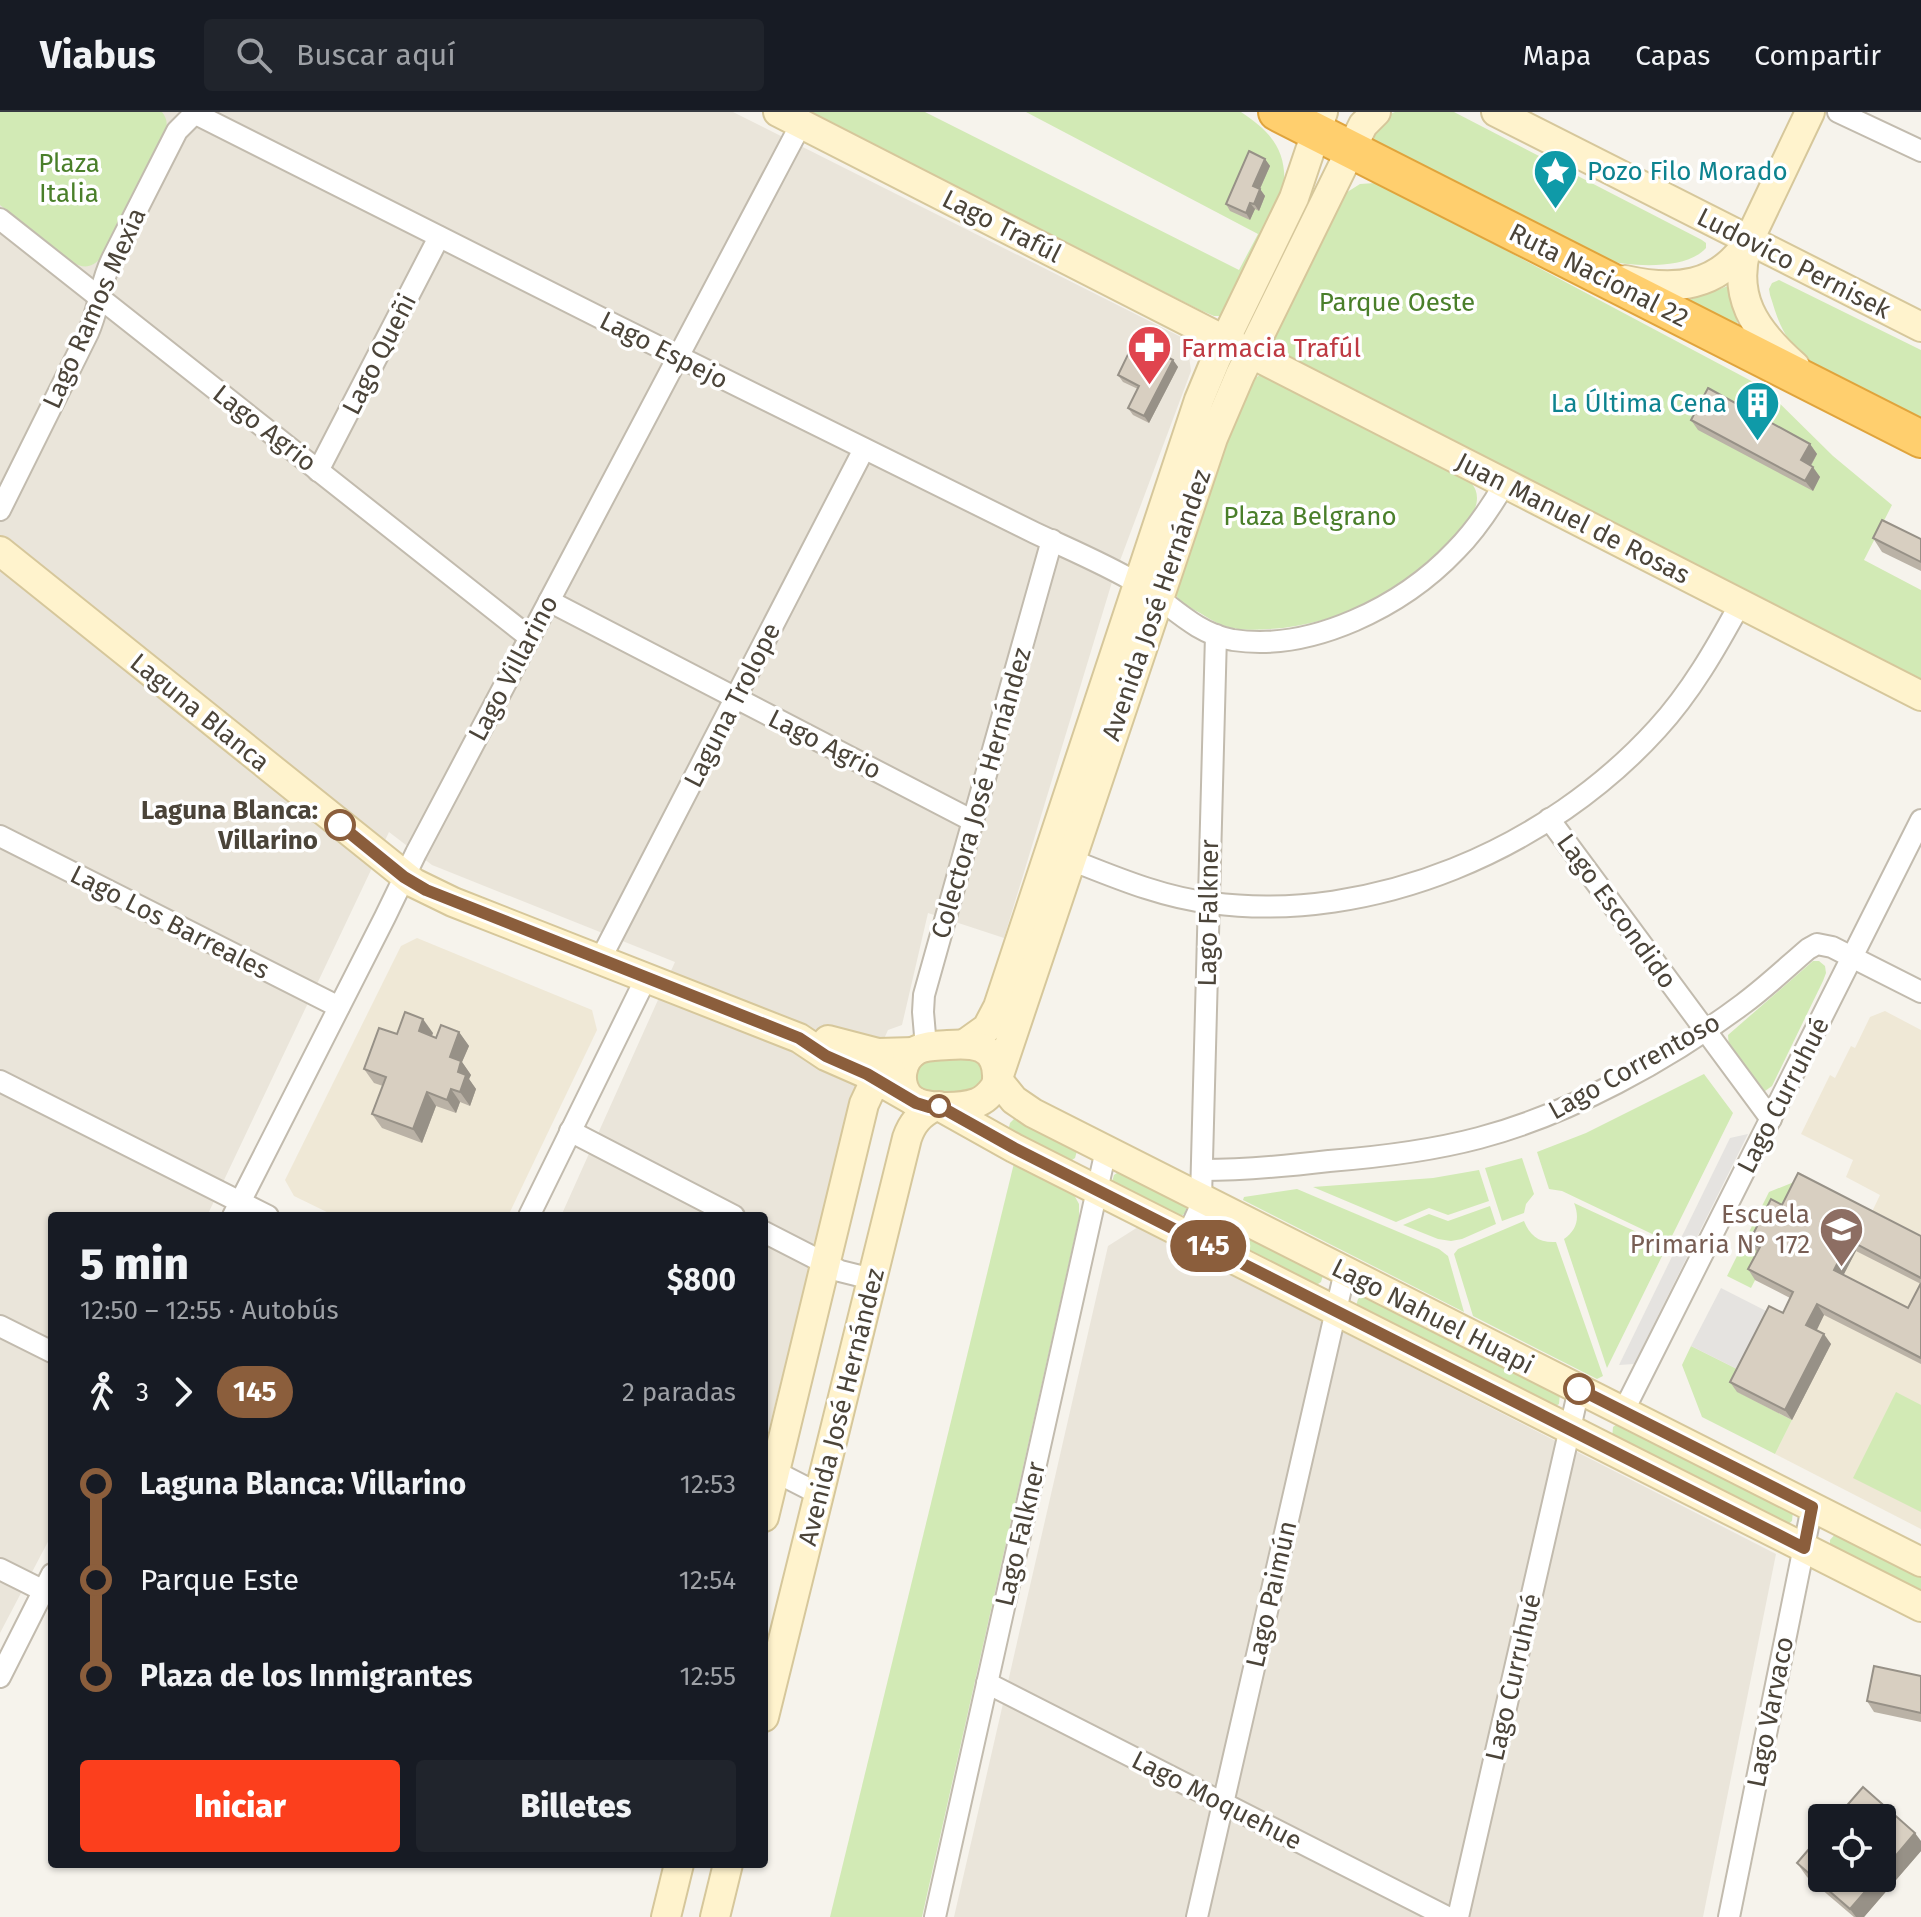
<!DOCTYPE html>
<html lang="es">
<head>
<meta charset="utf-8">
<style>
	body { margin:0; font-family:"Fira Sans",sans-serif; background:#20242c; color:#f1f3f6; height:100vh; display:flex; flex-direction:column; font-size:30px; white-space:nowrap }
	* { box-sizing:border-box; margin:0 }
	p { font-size:26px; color:#9ea1a6 }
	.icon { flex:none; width:44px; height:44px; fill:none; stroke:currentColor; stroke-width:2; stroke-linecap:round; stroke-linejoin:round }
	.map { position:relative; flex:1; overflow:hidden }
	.drawer { position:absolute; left:48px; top:1100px; width:720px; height:656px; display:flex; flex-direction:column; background:#171b24; border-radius:8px; box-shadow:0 2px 6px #0004 }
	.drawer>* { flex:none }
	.badge { padding:0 16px; border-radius:26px; font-size:28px; line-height:52px }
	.controls { position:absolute; left:1808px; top:1692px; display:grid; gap:16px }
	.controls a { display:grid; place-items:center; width:88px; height:88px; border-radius:8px; background:#171b24; box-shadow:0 2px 6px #0004; font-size:40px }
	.map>.badge { position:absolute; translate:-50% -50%; box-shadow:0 0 0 4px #fff }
	.legs { display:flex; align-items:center; gap:12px; height:88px; padding:0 32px; font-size:26px }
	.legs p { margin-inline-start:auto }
	.overview { display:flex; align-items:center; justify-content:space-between; height:136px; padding:0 32px }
	h1 { font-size:44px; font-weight:800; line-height:60px }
	.button { display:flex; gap:16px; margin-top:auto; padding:16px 32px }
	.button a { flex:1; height:92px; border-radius:8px; background:#fc3f1d; color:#fff; font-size:32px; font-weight:800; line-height:92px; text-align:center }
	.button a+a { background:#20242c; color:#f1f3f6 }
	ul { padding:0 32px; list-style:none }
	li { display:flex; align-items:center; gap:28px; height:96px; font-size:30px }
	li i { display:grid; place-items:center; width:12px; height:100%; margin:0 10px; background:currentColor }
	li i::after { content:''; width:20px; height:20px; margin:-10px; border:6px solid; border-radius:50%; background:#171b24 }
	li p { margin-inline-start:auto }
	li:first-child i { background:linear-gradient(#0000 50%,currentColor 0) }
	li:last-child i { background:linear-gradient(currentColor 50%,#0000 0) }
	header { display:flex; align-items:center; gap:48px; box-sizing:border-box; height:112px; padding:0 40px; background:#171b24; border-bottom:2px solid #363941 }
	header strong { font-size:38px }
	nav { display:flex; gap:44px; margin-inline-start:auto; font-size:28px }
	.search { width:560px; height:72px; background:#20242c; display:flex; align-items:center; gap:20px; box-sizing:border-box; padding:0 28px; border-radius:8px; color:#9ea1a6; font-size:30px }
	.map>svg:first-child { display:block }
	.residential { fill:#eae5da }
	.education { fill:#efe8d6 }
	.green { fill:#d2eab5 }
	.parking { fill:#e5e3e0 }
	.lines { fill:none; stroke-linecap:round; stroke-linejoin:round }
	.street-casing { stroke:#c2bbae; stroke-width:24 }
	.secondary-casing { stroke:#d6c79b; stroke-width:32 }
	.highway-casing { stroke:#e0a43c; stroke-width:40 }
	.street { stroke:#fff; stroke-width:20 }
	.secondary { stroke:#fff3cd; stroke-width:28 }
	.highway { stroke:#ffcf6e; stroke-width:36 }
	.wall { fill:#bab2a6; fill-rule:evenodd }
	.shaded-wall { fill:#979187 }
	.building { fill:#d8cfc1; stroke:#979187; stroke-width:2 }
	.line-1-casing { stroke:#fff; stroke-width:18 }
	.line-1 { stroke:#8b5e3c; stroke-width:12 }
	.stop-1-dot { fill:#fff; stroke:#8b5e3c; stroke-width:4 }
	.labels { text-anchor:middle; stroke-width:7; stroke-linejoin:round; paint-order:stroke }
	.park-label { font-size:26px; fill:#4a7f2a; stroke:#fff }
	.culture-label { font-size:26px; fill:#0d838f; stroke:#fff; text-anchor:start }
	.street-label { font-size:26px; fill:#4b4439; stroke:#fff }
	.health-label { font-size:26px; fill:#be3a42; stroke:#fff; text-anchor:start }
	.stop-label { font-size:26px; font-weight:bold; fill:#4b4439; stroke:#fff; text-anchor:end }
	.education-label { font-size:26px; fill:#785e54; stroke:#fff; text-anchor:end }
</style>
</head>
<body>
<header>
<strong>Viabus</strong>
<div class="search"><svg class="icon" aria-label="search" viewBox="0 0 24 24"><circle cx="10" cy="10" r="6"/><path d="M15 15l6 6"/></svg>Buscar aquí</div>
<nav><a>Mapa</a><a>Capas</a><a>Compartir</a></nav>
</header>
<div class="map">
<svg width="1921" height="1805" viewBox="0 0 1921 1805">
	<rect width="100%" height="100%" fill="#f6f3ec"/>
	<!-- residential -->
	<g class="residential">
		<polygon points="0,0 733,0 1187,228 1191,259 1112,470 1004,826 928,801 902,913 888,918 846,1011 765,1332 764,1104 561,1104 675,850 432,753 389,720 207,1104 52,1104 52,1422 0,1521"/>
		<polygon points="1138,1115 1776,1442 1703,1805 954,1805 1108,1134"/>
	</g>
	<!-- education -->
	<g class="education">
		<polygon points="417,826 592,898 597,918 508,1104 335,1104 294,1084 285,1068 401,834"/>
		<polygon points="1885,899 1921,918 1921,1417 1775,1342 1792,1308 1737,1280 1790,1211 1800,1190 1755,1168 1756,1140 1870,1104 1880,1083 1846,1065 1853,1048 1801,1022 1830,963 1835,966 1851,934 1855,936 1870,905"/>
	</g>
	<!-- green -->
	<g class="green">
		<path d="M0,0h162c5,6 6,13 3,21l-64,124c-7,10 -17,12 -27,6l-74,-58z"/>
		<path d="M809,0h116l314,158 19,-36 -232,-122h215c29,19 46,38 43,74l-62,130h-8l-14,-6z"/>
		<path d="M1395,0h59l248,128 4,3v5c-19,22 -74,19 -101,12l-235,-121 11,-21z"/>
		<polygon points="1375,71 1389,76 1757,272 1765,277 1833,344 1892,393 1864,448 1921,478 1921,568 1286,243 1277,236 1273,222 1341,84 1360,72"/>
		<path d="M1779,168l142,70v73c-42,-22 -116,-51 -138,-93 -6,-11 -9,-23 -13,-35l-1,-6 3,-6z"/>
		<polygon points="1731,173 1738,215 1689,188"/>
		<path d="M1260,263l6,1 194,98c9,6 17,12 17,24 0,16 -15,30 -25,41 -45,51 -113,86 -182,90 -16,1 -33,2 -48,-4 -8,-3 -15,-8 -22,-12 -14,-8 -26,-11 -26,-29l72,-196 6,-8z"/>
		<polygon points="1813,849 1819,849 1825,854 1826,861 1823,869 1772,974 1765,979 1762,978 1729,935 1728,923"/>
		<polygon points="964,942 982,951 985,964 974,980 929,984 915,972 916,954 920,949"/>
		<polygon points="1704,962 1733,1001 1669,1130 1562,1079 1549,1077 1537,1040 1586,1021"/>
		<polygon points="1015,1006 1077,1039 1075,1046 1069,1050 1008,1019 1010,1011"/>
		<polygon points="1522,1046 1534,1082 1526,1092 1524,1101 1502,1109 1485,1056"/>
		<polygon points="1015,1047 1073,1081 1079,1092 1079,1106 922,1805 830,1805"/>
		<polygon points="1479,1058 1489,1089 1448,1103 1429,1096 1396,1110 1313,1075 1433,1066"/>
		<polygon points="1120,1059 1187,1094 1185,1101 1179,1106 1112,1070 1114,1063"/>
		<polygon points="1799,1068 1756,1139 1767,1145 1751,1176 1727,1164 1769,1080"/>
		<polygon points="1297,1077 1439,1137 1448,1144 1464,1200 1243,1088 1244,1085"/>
		<path d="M1574,1091l93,43 -60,122 -43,-129c13,-9 16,-21 10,-36z"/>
		<polygon points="1490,1094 1496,1112 1462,1127 1451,1129 1438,1127 1403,1113 1429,1102 1448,1109"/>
		<polygon points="1214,1106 1323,1163 1321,1170 1315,1174 1206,1120 1208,1109"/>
		<path d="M1524,1109c6,15 15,22 32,21l47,134 -6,3 -124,-63 -19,-62 4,-5z"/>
		<polygon points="1364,1182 1560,1281 1559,1292 1553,1296 1356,1194 1358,1187"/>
		<polygon points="1691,1234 1747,1262 1738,1280 1792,1308 1775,1342 1702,1305 1682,1253"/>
		<polygon points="1896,1280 1921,1293 1921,1400 1853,1366"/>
		<polygon points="1620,1310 1793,1399 1792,1409 1786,1414 1612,1326 1613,1315"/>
		<polygon points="1837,1420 1921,1459 1921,1485 1830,1436 1830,1428"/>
	</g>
	<!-- parking -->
	<g class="parking">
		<polygon points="1748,1022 1634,1252 1619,1253 1730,1026"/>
		<polygon points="1721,1176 1776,1204 1747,1262 1691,1234"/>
	</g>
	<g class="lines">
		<defs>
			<g id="street">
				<path d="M192,0c280,142 561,283 843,421 34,16 70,31 102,50 32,19 56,50 96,57 79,12 170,-34 223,-90 20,-20 35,-43 49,-67"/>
				<polyline points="1838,0 1921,39"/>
				<polyline points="0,107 529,525"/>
				<polyline points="318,359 439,125"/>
				<path d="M0,398l88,-177c11,-24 12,-50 24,-74l65,-128 19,-19"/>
				<polyline points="549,489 973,709"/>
				<polyline points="1549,707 1771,1007"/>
				<polyline points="0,724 339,895"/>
				<path d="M1061,744c49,19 98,41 150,47 162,21 337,-54 446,-174 34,-37 59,-81 83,-125"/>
				<polyline points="600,848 864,337"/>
				<polyline points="926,935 923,900 924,883 1052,428"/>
				<polyline points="0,969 268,1104"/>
				<polyline points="570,1019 734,1104"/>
				<path d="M1202,1058c43,0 85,-4 127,-9 51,-4 101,-10 150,-23 91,-24 189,-78 264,-134 23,-17 44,-37 65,-55l9,-5 15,3 89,45"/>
				<polyline points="233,1104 385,805 416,741 801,12"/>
				<polyline points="529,1104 646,866"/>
				<polyline points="764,1120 840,1159 872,1167"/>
				<polyline points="1187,1124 1198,1100 1201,1086 1216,523"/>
				<polyline points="0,1214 52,1240"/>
				<polyline points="1623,1300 1921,708"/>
				<polyline points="766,1355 819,1382"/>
				<polyline points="0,1457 44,1479"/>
				<polyline points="0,1565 52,1462"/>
				<polyline points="987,1571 1447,1805"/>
				<polyline points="935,1805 1106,1038"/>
				<polyline points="1197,1805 1345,1159"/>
				<polyline points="1458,1805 1579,1277"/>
				<polyline points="1729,1805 1812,1395"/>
			</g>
			<g id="secondary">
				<polyline points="778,0 1921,584"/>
				<polyline points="1496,0 1921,215"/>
				<path d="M1625,168c49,11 93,8 123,-38"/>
				<path d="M1795,254c-40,-35 -66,-71 -46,-126l61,-128"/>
				<polyline points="0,439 414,771 453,790 799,926 826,944 867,962 916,990"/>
				<polyline points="828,928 878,941 914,940"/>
				<polyline points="966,931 987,916 998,895 1199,288 1216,247 1294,86 1323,0"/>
				<path d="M997,963c-1,-31 -25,-32 -49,-30 -10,1 -22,0 -31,5 -17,10 -20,34 -7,48 12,12 51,10 66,5 9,-3 14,-9 19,-16l218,-649 27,-63 123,-250 13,-13"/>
				<polyline points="997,967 1014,988 1033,1001 1921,1450"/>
				<polyline points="939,994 1014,1036 1921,1495"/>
				<polyline points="764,1405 864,992 871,977 891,959"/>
				<path d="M764,1605l143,-579c5,-15 13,-24 27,-31"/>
				<polyline points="666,1805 679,1752"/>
				<polyline points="715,1805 728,1752"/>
			</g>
			<polyline id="highway" points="1277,0 1921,327"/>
		</defs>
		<!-- street casing -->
		<use href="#street" class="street-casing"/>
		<!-- secondary casing -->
		<use href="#secondary" class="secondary-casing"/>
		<!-- highway casing -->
		<use href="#highway" class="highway-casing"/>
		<!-- street -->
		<use href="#street" class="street"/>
		<!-- secondary -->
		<use href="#secondary" class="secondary"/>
		<!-- highway -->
		<use href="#highway" class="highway"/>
	</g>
	<!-- wall -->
	<g class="wall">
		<polygon points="1265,47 1270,54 1260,77 1265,84 1259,99 1255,97 1250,108 1230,99 1226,92"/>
		<polygon points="1173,248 1178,255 1149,311 1133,303 1128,296 1138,277 1123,270 1118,263"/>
		<polygon points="1691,308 1810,332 1817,342 1811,354 1820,365 1813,379 1698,318"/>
		<polygon points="1873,426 1921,427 1921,459 1882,440"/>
		<polygon points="459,920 469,934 462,950 471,963 469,967 476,977 470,994 460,990 456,1001 436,994 422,1031 382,1016 372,1002 383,974 374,971 364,957 397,922 433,921 432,924 436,926"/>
		<path d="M1782,1093l139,31v128l-97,-49 -8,15 15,14 -39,76 -55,-28 -7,-10 53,-69 7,-15 -35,-18 -7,-11 9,-17 -8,-10zM1856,1139l65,33 -13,24 -65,-33z"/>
		<polygon points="1921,1564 1921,1610 1874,1600 1867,1589"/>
		<polygon points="1921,1739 1864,1805 1854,1805 1807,1765 1797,1751"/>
	</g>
	<!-- shaded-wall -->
	<g class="shaded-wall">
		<polygon points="1265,47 1270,54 1258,81 1253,74"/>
		<polygon points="1260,77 1265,84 1259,99 1254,92"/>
		<polygon points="1250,91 1255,97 1250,108 1246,101"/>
		<polygon points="1173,248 1178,255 1149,311 1144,304"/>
		<polygon points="1810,332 1817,342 1808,358 1801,348"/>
		<polygon points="1813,355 1820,365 1813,379 1805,369"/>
		<polygon points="423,907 433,921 428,932 419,919"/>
		<polygon points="459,920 469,934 462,950 471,963 469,967 476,977 470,994 460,980 458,960 450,945"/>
		<polygon points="451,977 460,990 456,1001 447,988"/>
		<polygon points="427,980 436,994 422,1031 413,1017"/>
		<polygon points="1849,1128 1856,1139 1841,1168 1834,1158"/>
		<polygon points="1817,1192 1824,1203 1814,1224 1806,1213"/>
		<polygon points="1824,1222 1831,1232 1792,1308 1785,1298"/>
		<polygon points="1915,1721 1921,1729 1921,1739 1864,1805 1856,1805 1850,1797 1877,1766 1882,1766 1882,1760"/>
	</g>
	<!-- building -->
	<g class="building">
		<polygon points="1249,39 1265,47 1253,74 1260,77 1254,92 1250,91 1246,101 1226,92"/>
		<polygon points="1135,228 1173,248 1144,304 1128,296 1139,274 1118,263"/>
		<polygon points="1708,276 1810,332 1801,348 1813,355 1805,369 1691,308"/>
		<polygon points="1882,408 1921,427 1921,450 1873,426"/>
		<polygon points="405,900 423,907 419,919 436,926 441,913 459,920 450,945 461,949 458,960 466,963 460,980 451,977 447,988 427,980 413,1017 372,1002 386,965 364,957 379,916 397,922"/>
		<polygon points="1798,1061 1921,1124 1921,1166 1849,1128 1834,1158 1908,1196 1921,1171 1921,1246 1817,1192 1806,1213 1824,1222 1785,1298 1730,1270 1769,1194 1783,1201 1793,1180 1748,1157 1760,1135 1749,1130 1771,1087 1782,1093"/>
		<polygon points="1874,1554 1921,1564 1921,1601 1867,1589"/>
		<polygon points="1863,1675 1915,1721 1882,1760 1882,1706 1836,1706"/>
		<polygon points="1822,1722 1822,1766 1877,1766 1850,1797 1797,1751"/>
	</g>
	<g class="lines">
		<defs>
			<polyline id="line-1" points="340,713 404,765 426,778 799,926 826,944 867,962 916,991 929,995 939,994 1014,1036 1804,1436 1812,1395 1579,1277"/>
		</defs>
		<!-- line-1 casing -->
		<use href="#line-1" class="line-1-casing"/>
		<!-- line-1 -->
		<use href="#line-1" class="line-1"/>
	</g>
	<!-- icons -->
	<defs>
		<symbol id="sight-pin" viewBox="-11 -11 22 30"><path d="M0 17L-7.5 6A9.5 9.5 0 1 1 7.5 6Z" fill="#0f9aa8" stroke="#fff"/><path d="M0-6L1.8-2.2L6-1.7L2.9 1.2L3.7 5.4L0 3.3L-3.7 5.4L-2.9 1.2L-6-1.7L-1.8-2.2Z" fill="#fff"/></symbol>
		<symbol id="pharmacy-pin" viewBox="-11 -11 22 30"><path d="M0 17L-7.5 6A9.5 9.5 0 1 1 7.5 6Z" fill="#e0444e" stroke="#fff"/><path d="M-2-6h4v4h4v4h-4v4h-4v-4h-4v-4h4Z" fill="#fff"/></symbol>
		<symbol id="building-pin" viewBox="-11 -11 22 30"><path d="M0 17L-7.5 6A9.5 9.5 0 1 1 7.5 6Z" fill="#0f9aa8" stroke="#fff"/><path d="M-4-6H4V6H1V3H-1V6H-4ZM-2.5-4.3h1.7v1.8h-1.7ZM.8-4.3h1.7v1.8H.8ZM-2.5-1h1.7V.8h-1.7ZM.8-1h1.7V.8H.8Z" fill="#fff"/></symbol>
		<symbol id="school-pin" viewBox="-11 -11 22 30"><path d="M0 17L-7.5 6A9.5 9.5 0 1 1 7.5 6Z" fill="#8d6e63" stroke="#fff"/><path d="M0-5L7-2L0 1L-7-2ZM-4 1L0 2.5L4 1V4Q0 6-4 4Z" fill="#fff"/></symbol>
	</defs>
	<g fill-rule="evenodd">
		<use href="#sight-pin" x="1530" y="34" width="51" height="69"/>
		<use href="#pharmacy-pin" x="1124" y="210" width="51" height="69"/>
		<use href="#building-pin" x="1732" y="266" width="51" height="69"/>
		<use href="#school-pin" x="1816" y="1092" width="51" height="69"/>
	</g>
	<!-- markers -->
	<g class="stop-1-dot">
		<circle cx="340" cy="713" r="14"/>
		<circle cx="939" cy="994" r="10"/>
		<circle cx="1579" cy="1277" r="14"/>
	</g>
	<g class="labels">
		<!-- park labels -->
		<g class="park-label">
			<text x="69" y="60">Plaza<tspan x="69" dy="30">Italia</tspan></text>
			<text x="1397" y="199">Parque Oeste</text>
			<text x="1310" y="413">Plaza Belgrano</text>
		</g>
		<!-- culture labels -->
		<g class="culture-label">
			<text x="1587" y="68">Pozo Filo Morado</text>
			<text x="1727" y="300" text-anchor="end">La Última Cena</text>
		</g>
		<!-- street labels -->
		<g class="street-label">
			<text transform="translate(1002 114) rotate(27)" y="9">Lago Trafúl</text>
			<text transform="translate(1794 151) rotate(27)" y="9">Ludovico Pernisek</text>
			<text transform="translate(1599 163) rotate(27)" y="9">Ruta Nacional 22</text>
			<text transform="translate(94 196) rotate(-66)" y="9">Lago Ramos Mexía</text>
			<text transform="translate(664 238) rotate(27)" y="9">Lago Espejo</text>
			<text transform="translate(379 242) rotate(-63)" y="9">Lago Queñi</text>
			<text transform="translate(265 316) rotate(38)" y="9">Lago Agrio</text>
			<text transform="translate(1573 406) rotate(27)" y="9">Juan Manuel de Rosas</text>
			<text transform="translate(1156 493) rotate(-71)" y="9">Avenida José Hernández</text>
			<text transform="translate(513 556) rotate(-62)" y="9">Lago Villarino</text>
			<text transform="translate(732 593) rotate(-63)" y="9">Laguna Trolope</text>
			<text transform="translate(200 600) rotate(39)" y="9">Laguna Blanca</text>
			<text transform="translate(825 632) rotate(27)" y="9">Lago Agrio</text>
			<text transform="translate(981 681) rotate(-74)" y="9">Colectora José Hernández</text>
			<text transform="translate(1617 799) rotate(54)" y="9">Lago Escondido</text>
			<text transform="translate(1208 801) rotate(-89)" y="9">Lago Falkner</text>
			<text transform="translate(170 810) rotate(27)" y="9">Lago Los Barreales</text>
			<text transform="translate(1634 954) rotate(-29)" y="9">Lago Correntoso</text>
			<text transform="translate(1783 983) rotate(-63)" y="9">Lago Curruhué</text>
			<text transform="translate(1433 1204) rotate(27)" y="9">Lago Nahuel Huapi</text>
			<text transform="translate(841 1295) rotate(-76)" y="9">Avenida José Hernández</text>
			<text transform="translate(1020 1422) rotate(-77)" y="9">Lago Falkner</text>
			<text transform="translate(1271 1482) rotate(-77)" y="9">Lago Paimún</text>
			<text transform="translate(1513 1565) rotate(-77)" y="9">Lago Curruhué</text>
			<text transform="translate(1770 1600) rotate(-79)" y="9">Lago Varvaco</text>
			<text transform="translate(1217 1688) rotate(27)" y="9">Lago Moquehue</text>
		</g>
		<!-- health labels -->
		<g class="health-label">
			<text x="1181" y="245">Farmacia Trafúl</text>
		</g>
		<!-- stop labels -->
		<g class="stop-label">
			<text x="318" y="707">Laguna Blanca:<tspan x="318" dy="30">Villarino</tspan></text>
		</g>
		<!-- education labels -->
		<g class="education-label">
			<text x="1810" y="1111">Escuela<tspan x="1810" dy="30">Primaria N° 172</tspan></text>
		</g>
	</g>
</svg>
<div class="controls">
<a><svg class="icon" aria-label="locate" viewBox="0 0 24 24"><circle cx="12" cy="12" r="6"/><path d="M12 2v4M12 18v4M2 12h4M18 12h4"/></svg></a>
</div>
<b class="badge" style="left:1208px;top:1134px;background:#8b5e3c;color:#fff">145</b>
<section class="drawer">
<div class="overview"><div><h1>5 min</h1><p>12:50 – 12:55 · Autobús</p></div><b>$800</b></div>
<div class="legs"><svg class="icon" aria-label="walk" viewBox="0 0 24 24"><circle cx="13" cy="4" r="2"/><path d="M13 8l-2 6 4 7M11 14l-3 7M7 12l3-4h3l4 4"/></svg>3<svg class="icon" aria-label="forward" viewBox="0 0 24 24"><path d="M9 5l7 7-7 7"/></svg><b class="badge" style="background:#8b5e3c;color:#fff">145</b><p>2 paradas</p></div>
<ul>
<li><i style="color:#8b5e3c"></i><b>Laguna Blanca: Villarino</b><p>12:53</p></li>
<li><i style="color:#8b5e3c"></i><span>Parque Este</span><p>12:54</p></li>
<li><i style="color:#8b5e3c"></i><b>Plaza de los Inmigrantes</b><p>12:55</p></li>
</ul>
<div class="button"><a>Iniciar</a><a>Billetes</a></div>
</section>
</div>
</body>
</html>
